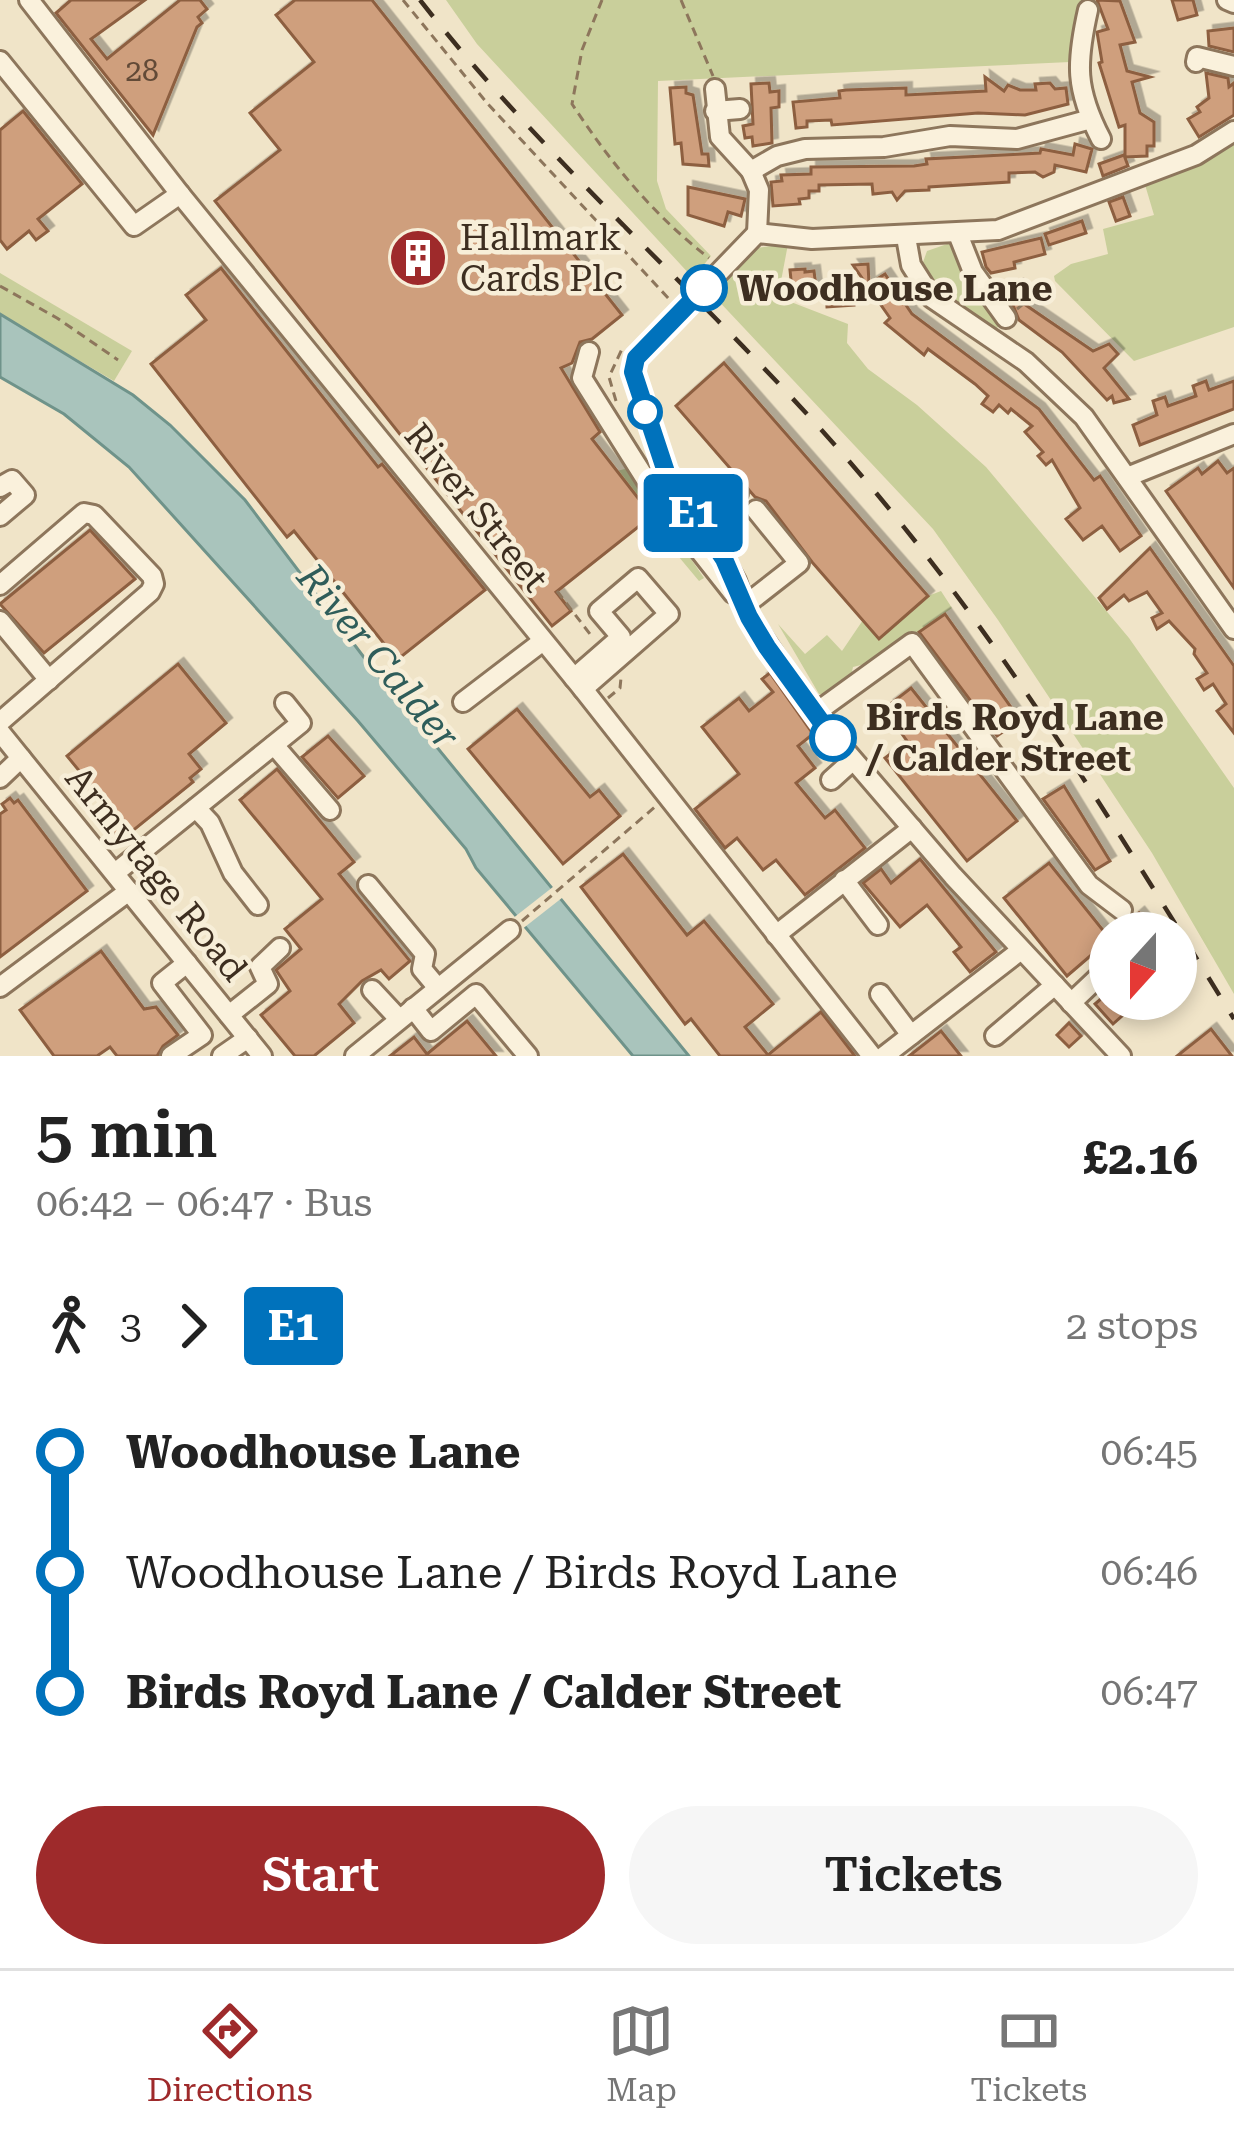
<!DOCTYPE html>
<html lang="en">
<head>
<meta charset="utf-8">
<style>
	body { margin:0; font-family:"Roboto Serif",serif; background:#f6f6f6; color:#222; height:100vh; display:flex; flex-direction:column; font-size:45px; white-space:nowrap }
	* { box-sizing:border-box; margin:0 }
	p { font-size:39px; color:#767676 }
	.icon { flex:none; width:66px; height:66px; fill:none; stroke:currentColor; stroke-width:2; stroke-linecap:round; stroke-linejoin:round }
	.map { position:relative; height:1056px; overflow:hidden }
	.panel { display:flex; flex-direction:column; background:#fff; flex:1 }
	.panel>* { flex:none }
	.badge { padding:0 24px; border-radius:9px; font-size:42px; line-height:78px }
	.needle { width:78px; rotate:201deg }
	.buttons { position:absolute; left:1089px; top:912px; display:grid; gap:24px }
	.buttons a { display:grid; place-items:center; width:108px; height:108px; border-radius:50%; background:#fff; box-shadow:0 6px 18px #0003; font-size:60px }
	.map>.badge { position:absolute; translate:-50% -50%; box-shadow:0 0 0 6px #fff }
	.legs { display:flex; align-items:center; gap:18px; height:132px; padding:0 36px; font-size:39px }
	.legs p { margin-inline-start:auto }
	.overview { display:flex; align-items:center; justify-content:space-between; height:204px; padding:0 36px }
	h1 { font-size:66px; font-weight:600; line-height:90px }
	.action { display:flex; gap:24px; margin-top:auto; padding:24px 36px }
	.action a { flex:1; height:138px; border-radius:72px; background:#9e2a2b; color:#fff; font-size:48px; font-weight:600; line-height:138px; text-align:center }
	.action a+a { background:#f6f6f6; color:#222 }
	ul { padding:0 36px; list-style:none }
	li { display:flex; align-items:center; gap:42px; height:120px; font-size:45px }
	li i { display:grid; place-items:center; width:18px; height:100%; margin:0 15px; background:currentColor }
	li i::after { content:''; width:30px; height:30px; margin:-15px; border:9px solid; border-radius:50%; background:#fff }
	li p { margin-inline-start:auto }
	li:first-child i { background:linear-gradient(#0000 50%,currentColor 0) }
	li:last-child i { background:linear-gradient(currentColor 50%,#0000 0) }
	.tabs { display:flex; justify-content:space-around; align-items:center; height:168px; border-top:3px solid #e0e0e0; background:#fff; font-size:33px; color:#767676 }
	.tabs a { display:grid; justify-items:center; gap:6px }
	.tabs .active { color:#9e2a2b }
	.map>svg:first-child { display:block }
	.green { fill:#c9cf9b }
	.water { fill:#a9c4bc; stroke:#6f938a; stroke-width:3 }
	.pier { fill:#f0e4c8 }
	.building { fill:#cf9f7d; stroke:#8d5f41; stroke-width:3; filter:url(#shadow) }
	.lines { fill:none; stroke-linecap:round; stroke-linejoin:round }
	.minor-casing { stroke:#8d765c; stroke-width:24 }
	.path { stroke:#8d765c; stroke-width:3; stroke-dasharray:9 6; stroke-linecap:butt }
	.minor { stroke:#faf1dc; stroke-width:18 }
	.rail { stroke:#3d2e20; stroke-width:4.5; stroke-dasharray:21 21; stroke-linecap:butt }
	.minor-bridge-casing { stroke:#8d765c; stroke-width:24; stroke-linecap:butt }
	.minor-bridge { stroke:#faf1dc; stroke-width:18 }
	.line-1-casing { stroke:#fff; stroke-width:27 }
	.line-1 { stroke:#0072bc; stroke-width:18 }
	.stop-1-dot { fill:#fff; stroke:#0072bc; stroke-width:6 }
	.labels { text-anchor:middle; stroke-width:9; stroke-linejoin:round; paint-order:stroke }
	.number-label { font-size:30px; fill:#624a37 }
	.poi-label { font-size:36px; fill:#3d2e20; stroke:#f7eed8; text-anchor:start }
	.stop-label { font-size:36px; font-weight:bold; fill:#3d2e20; stroke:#f7eed8; text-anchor:start }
	.street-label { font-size:36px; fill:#3d2e20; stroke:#f7eed8 }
	.water-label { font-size:39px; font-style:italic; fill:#2f5d5a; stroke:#f7eed8 }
</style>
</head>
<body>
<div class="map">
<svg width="1234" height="1056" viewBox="0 0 1234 1056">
	<defs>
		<filter id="shadow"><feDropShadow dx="5.5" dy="-5.5" stdDeviation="0" flood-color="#0004"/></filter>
	</defs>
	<rect width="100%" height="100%" fill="#f0e4c8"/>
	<!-- green -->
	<g class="green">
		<polygon points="446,0 1082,0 1082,6 1070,62 658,81 657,181 666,209 711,256 693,278 477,44"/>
		<polygon points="1234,140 1234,327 1134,361 1055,281 1054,276 1071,264 1108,254 1103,229 1154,215 1143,178"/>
		<path d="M950,243l14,9 40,67 -7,9c-29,-4 -57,-42 -75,-63l5,-14z"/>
		<polygon points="788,244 778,297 848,324 847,343 868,369 917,405 986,467 1129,638 1234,788 1234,994 1152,853 998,620 933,529 713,295 749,249"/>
		<polygon points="0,273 132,351 114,381 0,314"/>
		<polygon points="632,467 686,542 682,546 704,578 699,581 648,520 652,515 617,471"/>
		<polygon points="941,591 952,608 873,662 853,667 851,676 826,695 819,694 778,624 805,654 827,635 842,651 863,620 880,639 928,596"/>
	</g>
	<!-- water -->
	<polygon class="water" points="0,314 133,395 170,425 245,500 369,664 689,1056 633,1056 476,868 466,849 358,721 129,467 64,414 0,377"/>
	<!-- pier -->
	<polygon class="pier" points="558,883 567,894 521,930 512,919"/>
	<!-- building -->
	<g class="building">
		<polygon points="71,0 145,0 91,39 107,59 180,0 200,0 207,9 198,17 202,23 197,27 153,135 56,13"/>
		<polygon points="295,0 372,0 622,315 592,339 580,342 572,363 561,368 600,432 592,439 652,516 556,592 571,611 552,626 215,201 280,150 250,113 314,62 276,15"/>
		<polygon points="1097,0 1120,1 1135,42 1120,45 1127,71 1150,77 1132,82 1140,113 1154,122 1154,146 1147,146 1147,156 1125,157 1125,125 1119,127 1099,63 1102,62 1097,32 1108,29"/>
		<polygon points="1172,0 1193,0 1197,15 1178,20"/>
		<polygon points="1234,28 1234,52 1209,46 1208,31"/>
		<polygon points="1206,73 1228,78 1229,87 1234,83 1234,115 1199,137 1188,119 1200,112 1197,107 1209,98"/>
		<polygon points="985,77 1004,91 1008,85 1020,90 1036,90 1035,84 1050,83 1055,89 1066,88 1068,104 1025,115 978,113 832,125 831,120 807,121 807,127 796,128 793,102 840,98 839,91 846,90 906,88 906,95 986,91"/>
		<polygon points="769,83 770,92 779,91 779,107 771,108 772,143 753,146 752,137 745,138 743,126 753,124 751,84"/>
		<polygon points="686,87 686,93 693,95 702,154 708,154 709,166 683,164 681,143 675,144 670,88"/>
		<polygon points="23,111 82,184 38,219 48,231 36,240 29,231 7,249 0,240 0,130"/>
		<polygon points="1075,144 1092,149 1086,172 1055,165 1054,172 1043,177 1035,172 1009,173 1009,182 929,187 929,190 905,191 897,200 892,192 873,194 872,184 819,185 819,191 809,191 809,198 799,199 800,204 773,206 771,182 782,181 781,175 811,174 811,167 914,166 927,164 926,159 1040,153 1041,149 1073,155"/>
		<polygon points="1124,155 1128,166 1103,176 1099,164"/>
		<polygon points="688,187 745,199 741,216 728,212 724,226 688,215"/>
		<polygon points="1123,197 1130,216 1116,221 1109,202"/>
		<polygon points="1082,221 1086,233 1049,245 1045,234"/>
		<polygon points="1041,238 1045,254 1014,262 1015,268 991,273 986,267 982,252"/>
		<polygon points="868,264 869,284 885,274 912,314 1039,409 1094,480 1100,476 1141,536 1120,551 1102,526 1083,540 1066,519 1080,508 1052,460 1046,465 1038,456 1043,452 1025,432 1032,426 1011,409 1008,413 999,405 993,412 982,404 988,396 975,384 928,349 924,355 885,323 890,318 853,265"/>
		<polygon points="221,268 378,467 382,464 485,590 397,660 294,531 287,537 151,364 206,320 186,295"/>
		<polygon points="805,269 805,272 814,271 816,287 792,290 790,270"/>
		<polygon points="853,288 854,305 827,307 826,292"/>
		<polygon points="1008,293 1093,351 1109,344 1118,354 1104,368 1129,399 1114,403 1112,396 1107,400 1062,352 1019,320"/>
		<polygon points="724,363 928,596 879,639 812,562 766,501 755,497 676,406"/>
		<polygon points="1206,381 1209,390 1234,381 1234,409 1140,445 1133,425 1157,415 1153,401 1165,397 1168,406 1196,396 1193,386"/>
		<polygon points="1218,461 1227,473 1234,468 1234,588 1166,491 1198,468 1202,474"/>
		<polygon points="90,530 135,579 44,653 0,604"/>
		<polygon points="1150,548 1234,666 1234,733 1217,711 1226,704 1213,684 1204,690 1197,679 1207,673 1194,654 1195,649 1169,621 1157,629 1152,618 1162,613 1147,592 1129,601 1124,595 1107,609 1099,598"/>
		<polygon points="945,614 1020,720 997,736 919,632"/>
		<polygon points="178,664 226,723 189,754 201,769 190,778 193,782 120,841 104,821 114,813 67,756"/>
		<polygon points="770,673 813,734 798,746 815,768 796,783 825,818 835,810 865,848 805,895 776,860 763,870 737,838 725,848 695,809 739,774 702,727 739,698 749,711 773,692 762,679"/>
		<polygon points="911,688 1017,821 967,861 885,758 907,741 902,734 908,729 889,705"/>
		<polygon points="517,709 590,797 599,790 620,816 563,864 468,749"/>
		<polygon points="328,736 364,776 338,798 302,757"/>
		<polygon points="277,769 354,862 339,874 410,961 389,979 381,970 362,981 339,1004 354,1023 314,1056 295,1056 261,1015 290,991 276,970 301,949 285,929 322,899 240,800"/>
		<polygon points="1064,786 1110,861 1095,870 1043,799"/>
		<polygon points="10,798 14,803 18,800 87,891 0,957 0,814 6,810 2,804"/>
		<polygon points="623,854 687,935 704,921 773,1004 745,1027 768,1055 821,1012 855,1056 720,1056 691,1019 685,1024 581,887"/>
		<polygon points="920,859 996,952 970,972 954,952 961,947 927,905 900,927 863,883 881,869 891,883"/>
		<polygon points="1049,863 1110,939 1067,976 1004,898"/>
		<polygon points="1139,913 1155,933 1113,933 1132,919"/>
		<polygon points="101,951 144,1009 156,1007 178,1035 163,1046 157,1056 117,1056 110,1047 97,1056 54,1056 20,1010"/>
		<polygon points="1110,991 1110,999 1141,999 1113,1024 1095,1004"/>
		<polygon points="467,1021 496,1056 390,1056 414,1037 427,1054"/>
		<polygon points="1069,1023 1081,1036 1069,1047 1057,1035"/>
		<polygon points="1211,1029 1232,1056 1177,1056"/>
		<polygon points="941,1031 961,1056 909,1056"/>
	</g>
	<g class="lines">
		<defs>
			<g id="minor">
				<polyline points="29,0 180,194 583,689 872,1056"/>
				<polyline points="1227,0 1234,3"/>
				<path d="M1088,10c-12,53 -13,79 13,129"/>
				<polyline points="0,61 134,226 180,194"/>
				<polyline points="1196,62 1197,57 1234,66"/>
				<polyline points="715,89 720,137 751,171 777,156 805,149 884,147 950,136 1017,139 1091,119"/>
				<polyline points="715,111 740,109"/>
				<polyline points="751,171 759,190 757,233"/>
				<polyline points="958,234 973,272 1006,318"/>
				<polyline points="906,237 911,265 932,298 1026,362 1084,417 1234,629"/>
				<polyline points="704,288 757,233 812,239 998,230 1196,155 1234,131"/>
				<polyline points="589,352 582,378 655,494 733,593"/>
				<polyline points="636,358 633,372 666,472 715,543 736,581 749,617 814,714 953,876 1121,1056"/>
				<polyline points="1127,477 1234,434"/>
				<polyline points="0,487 12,480 25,495 0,516"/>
				<polyline points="703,527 738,493"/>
				<polyline points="0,585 84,513 94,515 152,576 154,584 150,592 0,722"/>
				<polyline points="744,606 799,563 756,510"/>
				<polyline points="0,621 49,680"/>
				<polyline points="574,678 621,637 599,611 638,578 669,614 583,689"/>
				<polyline points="463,702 543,641"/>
				<polyline points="814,714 912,643 1089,885 1122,910"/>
				<polyline points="0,732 262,1056"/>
				<polyline points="274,745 330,810"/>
				<polyline points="0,778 21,758"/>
				<polyline points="831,780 852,761"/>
				<polyline points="196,808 210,823 233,873 258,905"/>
				<polyline points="115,873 301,723 285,703"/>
				<polyline points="844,880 878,925"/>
				<polyline points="368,885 425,954 422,969 437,987"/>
				<polyline points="776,935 912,828"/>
				<polyline points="0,987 129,891"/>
				<polyline points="372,990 399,1019"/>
				<polyline points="880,994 911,1035"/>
				<polyline points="1071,1003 1110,966"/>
				<polyline points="413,1008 431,1031 476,994 528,1056"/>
				<polyline points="229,1015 268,984 260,967 280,948"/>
				<polyline points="995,1036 1055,985"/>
				<polyline points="171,1056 202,1035 162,983 187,963"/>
				<polyline points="222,1056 248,1038"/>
				<polyline points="355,1056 510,930"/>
				<polyline points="884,1056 1021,950"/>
			</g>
		</defs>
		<!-- minor casing -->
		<use href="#minor" class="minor-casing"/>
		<!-- path -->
		<g class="path">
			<polyline points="403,0 487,103 670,300"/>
			<path d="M602,0l-20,50 -10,54c39,59 80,110 137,154"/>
			<polyline points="681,0 713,76"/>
			<polyline points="1001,284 1029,278"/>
			<polyline points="0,286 57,318 118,360"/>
			<polyline points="1017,309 1052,281"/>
			<polyline points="616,401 609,377 622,349"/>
			<polyline points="557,591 593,638"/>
			<polyline points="608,698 620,688 621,678"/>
			<polyline points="522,921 656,806"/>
		</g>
		<!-- minor -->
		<use href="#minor" class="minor"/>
		<!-- rail -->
		<path class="rail" d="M420,0c127,163 285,297 421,452 153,174 272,371 393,567"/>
		<defs>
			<polyline id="minor-bridge" points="636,358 704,288"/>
		</defs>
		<!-- minor-bridge casing -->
		<use href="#minor-bridge" class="minor-bridge-casing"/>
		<!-- minor-bridge -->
		<use href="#minor-bridge" class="minor-bridge"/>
	</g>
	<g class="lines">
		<defs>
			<polyline id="line-1" points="704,288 636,358 633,372 666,472 724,559 749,617 767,647 833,738"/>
		</defs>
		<!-- line-1 casing -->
		<use href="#line-1" class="line-1-casing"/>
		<!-- line-1 -->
		<use href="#line-1" class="line-1"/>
	</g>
	<!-- icons -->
	<defs>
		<symbol id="building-disc" viewBox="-11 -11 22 22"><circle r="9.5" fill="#9e2a2b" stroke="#f7eed8"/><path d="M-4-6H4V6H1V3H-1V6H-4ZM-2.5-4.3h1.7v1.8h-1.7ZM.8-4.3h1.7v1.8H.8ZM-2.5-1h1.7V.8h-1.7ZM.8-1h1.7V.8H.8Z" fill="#fff"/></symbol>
	</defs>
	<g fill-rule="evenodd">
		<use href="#building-disc" x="385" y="225" width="66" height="66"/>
	</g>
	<!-- markers -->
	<g class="stop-1-dot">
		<circle cx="704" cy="288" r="21"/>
		<circle cx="645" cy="412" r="15"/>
		<circle cx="833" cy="738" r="21"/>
	</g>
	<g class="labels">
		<!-- number labels -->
		<g class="number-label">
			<text x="142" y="81">28</text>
		</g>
		<!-- poi labels -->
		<g class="poi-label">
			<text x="460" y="250">Hallmark<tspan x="460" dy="41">Cards Plc</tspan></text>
		</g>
		<!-- stop labels -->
		<g class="stop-label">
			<text x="737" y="301">Woodhouse Lane</text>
			<text x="866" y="730">Birds Royd Lane<tspan x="866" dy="41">/ Calder Street</tspan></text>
		</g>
		<!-- street labels -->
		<g class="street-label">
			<text transform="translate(477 507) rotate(51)" y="13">River Street</text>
			<text transform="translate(157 873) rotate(51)" y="13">Armytage Road</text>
		</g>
		<!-- water labels -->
		<g class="water-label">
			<text transform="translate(379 656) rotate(50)" y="14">River Calder</text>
		</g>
	</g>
</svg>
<div class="buttons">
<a><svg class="needle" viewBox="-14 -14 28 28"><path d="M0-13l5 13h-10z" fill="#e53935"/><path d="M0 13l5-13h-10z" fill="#767676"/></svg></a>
</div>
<b class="badge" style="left:693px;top:513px;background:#0072bc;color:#fff">E1</b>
</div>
<section class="panel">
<div class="overview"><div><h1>5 min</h1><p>06:42 – 06:47 · Bus</p></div><b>£2.16</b></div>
<div class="legs"><svg class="icon" aria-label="walk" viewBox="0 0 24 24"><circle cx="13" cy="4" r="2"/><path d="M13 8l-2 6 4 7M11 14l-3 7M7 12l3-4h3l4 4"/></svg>3<svg class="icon" aria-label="forward" viewBox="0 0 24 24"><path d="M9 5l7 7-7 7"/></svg><b class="badge" style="background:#0072bc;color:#fff">E1</b><p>2 stops</p></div>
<ul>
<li><i style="color:#0072bc"></i><b>Woodhouse Lane</b><p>06:45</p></li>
<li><i style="color:#0072bc"></i><span>Woodhouse Lane / Birds Royd Lane</span><p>06:46</p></li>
<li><i style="color:#0072bc"></i><b>Birds Royd Lane / Calder Street</b><p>06:47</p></li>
</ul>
<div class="action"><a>Start</a><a>Tickets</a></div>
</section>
<nav class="tabs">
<a class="active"><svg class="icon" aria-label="directions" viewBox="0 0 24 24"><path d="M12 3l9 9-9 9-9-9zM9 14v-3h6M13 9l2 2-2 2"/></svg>Directions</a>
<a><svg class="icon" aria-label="map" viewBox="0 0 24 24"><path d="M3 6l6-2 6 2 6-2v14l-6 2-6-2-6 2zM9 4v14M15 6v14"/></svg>Map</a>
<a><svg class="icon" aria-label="tickets" viewBox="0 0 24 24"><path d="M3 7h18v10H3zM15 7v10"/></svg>Tickets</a>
</nav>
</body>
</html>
